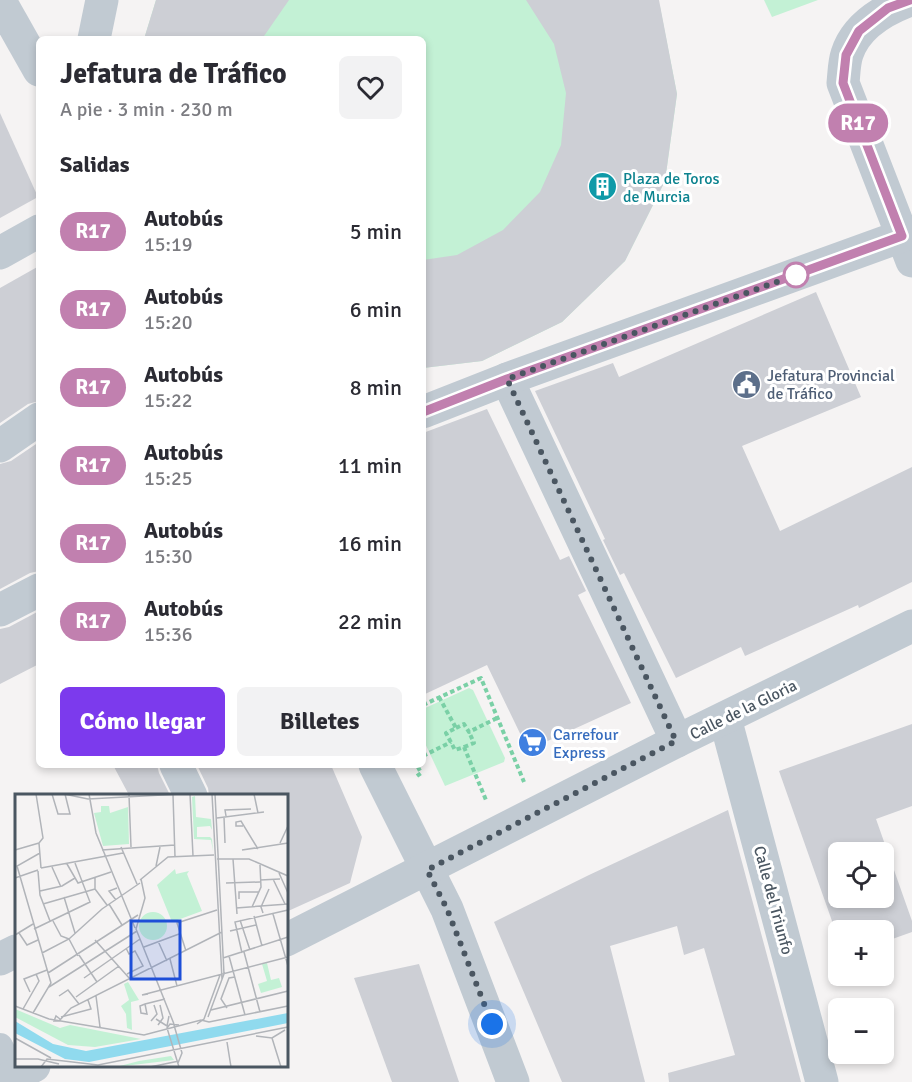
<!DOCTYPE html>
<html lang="es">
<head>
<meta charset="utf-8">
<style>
	body { margin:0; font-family:Signika,sans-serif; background:#f2f2f3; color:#2b2b33; height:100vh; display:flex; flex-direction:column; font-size:22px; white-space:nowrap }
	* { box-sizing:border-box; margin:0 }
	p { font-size:20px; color:#7c7c81 }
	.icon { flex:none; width:33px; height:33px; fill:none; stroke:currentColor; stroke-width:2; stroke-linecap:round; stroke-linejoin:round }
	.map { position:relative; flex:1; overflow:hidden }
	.drawer { position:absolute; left:36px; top:36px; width:390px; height:732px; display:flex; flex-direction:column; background:#fff; border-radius:9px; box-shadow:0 3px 9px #0003 }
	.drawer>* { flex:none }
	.badge { padding:0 12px; border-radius:20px; font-size:21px; line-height:39px }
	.buttons { position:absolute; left:828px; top:842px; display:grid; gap:12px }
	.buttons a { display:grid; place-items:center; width:66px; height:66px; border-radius:9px; background:#fff; box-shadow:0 3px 9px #0003; font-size:30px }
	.you { position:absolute; width:30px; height:30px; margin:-15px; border:4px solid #fff; border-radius:50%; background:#1a73e8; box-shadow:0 0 0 9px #1a73e833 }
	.map>.badge { position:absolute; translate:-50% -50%; box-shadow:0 0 0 3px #fff }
	h2 { padding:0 24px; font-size:22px; line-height:54px }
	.round { display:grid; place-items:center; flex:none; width:63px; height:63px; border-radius:9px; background:#f2f2f3 }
	.summary { display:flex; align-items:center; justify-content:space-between; height:102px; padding:0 24px }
	h1 { font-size:28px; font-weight:800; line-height:45px }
	.button { display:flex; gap:12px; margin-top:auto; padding:12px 24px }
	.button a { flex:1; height:69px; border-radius:9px; background:#7c3aed; color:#fff; font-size:24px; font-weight:800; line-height:69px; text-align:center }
	.button a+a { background:#f2f2f3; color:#2b2b33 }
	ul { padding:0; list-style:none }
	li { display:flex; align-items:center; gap:18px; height:78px; padding:0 24px }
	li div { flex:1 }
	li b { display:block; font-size:22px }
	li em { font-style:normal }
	li .badge { min-width:66px; font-weight:700; text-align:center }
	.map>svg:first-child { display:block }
	.green { fill:#c3f1d5 }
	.building { fill:#cdcfd5; fill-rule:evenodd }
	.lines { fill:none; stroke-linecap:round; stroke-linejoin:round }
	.path { stroke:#7ad0a6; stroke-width:4; stroke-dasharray:4.5 3; stroke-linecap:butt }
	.pedestrian { stroke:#c1cad2; stroke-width:26 }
	.minor { stroke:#c1cad2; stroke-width:33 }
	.line-casing { stroke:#fff; stroke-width:14 }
	.line { stroke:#c180af; stroke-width:9 }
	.walk { stroke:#4a5661; stroke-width:6; stroke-dasharray:0 10.8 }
	.stop-dot { fill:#fff; stroke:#c180af; stroke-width:3 }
	.labels { text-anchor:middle; stroke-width:6; stroke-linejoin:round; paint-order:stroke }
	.culture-label { font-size:16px; fill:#0d838f; stroke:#fff; text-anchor:start }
	.service-label { font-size:16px; fill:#4e5e75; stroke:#fff; text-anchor:start }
	.street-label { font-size:16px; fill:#4a5661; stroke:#fff }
	.shop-label { font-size:16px; fill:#366cbe; stroke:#fff; text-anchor:start }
	.inset-road { fill:none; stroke:#b1b4b9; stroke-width:1.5 }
	.view { fill:#1d4ed8; fill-opacity:0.15; stroke:#1d4ed8; stroke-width:3 }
	.inset-edge { fill:none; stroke:#4a5661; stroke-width:3 }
</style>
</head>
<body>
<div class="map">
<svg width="912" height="1082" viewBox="0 0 912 1082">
	<rect width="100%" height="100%" fill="#f5f3f3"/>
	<!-- green -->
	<g class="green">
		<polygon points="156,0 656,0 660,7 677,94 665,181 625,261 562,322 482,361 423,368 423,39 144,39"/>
		<polygon points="764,0 818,0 772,17"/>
		<polygon points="469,688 473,690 505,758 504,762 445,786 423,739 423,709"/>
	</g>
	<!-- building -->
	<g class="building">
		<polygon points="156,0 289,0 262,39 144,39"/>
		<polygon points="526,0 659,0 677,94 665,181 625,261 562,322 482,361 423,368 423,260 457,255 503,230 540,192 561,145 566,93 554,44"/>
		<polygon points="0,113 38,197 0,218"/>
		<polygon points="39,266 39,401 28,404 0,423 0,288"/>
		<polygon points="816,292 861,397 742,446 780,531 912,467 912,582 859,608 858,605 745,656 741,647 676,678 624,573 620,575 603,540 605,539 535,391 613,363 619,377"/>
		<polygon points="487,409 560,560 569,556 586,591 578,595 631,703 528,750 487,665 423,695 423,433"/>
		<polygon points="39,442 39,571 30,573 0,589 0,464 11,461"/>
		<polygon points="39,611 39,664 0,684 0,629 9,627"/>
		<path d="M912,724v82l-36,13 36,102v11l-28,10v-12h-46v8l-59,-167zM838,852h46v45h-46z"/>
		<polygon points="113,765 157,765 159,773 170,795 129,795"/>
		<polygon points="197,765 331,765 362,837 350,883 286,912 286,795 209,795 208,788"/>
		<polygon points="728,810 801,1082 669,1082 668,1073 735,1055 704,948 684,955 677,926 610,946 645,1082 562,1082 494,922 589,875"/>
		<polygon points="419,964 459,1082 392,1082 354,978"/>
	</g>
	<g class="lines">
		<!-- path -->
		<g class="path">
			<polyline points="439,697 456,728 446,733 455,750 464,747 486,800"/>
			<polyline points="423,705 481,678 524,782"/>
			<polyline points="456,728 464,724 469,732 497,718"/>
			<polyline points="464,747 474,743 469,732"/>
			<polyline points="423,756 451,742"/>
			<polyline points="417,776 421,773 417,765"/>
		</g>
		<!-- pedestrian -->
		<polyline class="pedestrian" points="0,1046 15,1075"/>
		<!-- minor -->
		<g class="minor">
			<path d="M910,0c-27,10 -54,26 -63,54 -3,9 -3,20 -4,29l69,178"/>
			<polyline points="0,1 39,70"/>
			<polyline points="94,39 102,0"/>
			<polyline points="0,253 39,231"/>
			<polyline points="507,379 677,741"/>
			<polyline points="423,412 507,379 902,236"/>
			<polyline points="0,446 39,419"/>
			<polyline points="0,610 39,590"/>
			<polyline points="725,718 822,1082"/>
			<polyline points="176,765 191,796"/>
			<polyline points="375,765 447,909 513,1082"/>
			<polyline points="286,940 677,741 912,626"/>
			<polyline points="0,959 16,951"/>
			<polyline points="1,1082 34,1066"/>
		</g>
	</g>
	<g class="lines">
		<defs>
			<polyline id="line" points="423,412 507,379 902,236 843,83 846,55 859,31 888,8 910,0"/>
		</defs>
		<!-- line casing -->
		<use href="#line" class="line-casing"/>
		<!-- line -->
		<use href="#line" class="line"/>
		<!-- walk -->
		<polyline class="walk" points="492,1024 447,909 427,870 676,741 507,379 796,275"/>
	</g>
	<!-- icons -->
	<defs>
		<symbol id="building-disc" viewBox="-11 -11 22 22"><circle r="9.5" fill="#0f9aa8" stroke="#fff"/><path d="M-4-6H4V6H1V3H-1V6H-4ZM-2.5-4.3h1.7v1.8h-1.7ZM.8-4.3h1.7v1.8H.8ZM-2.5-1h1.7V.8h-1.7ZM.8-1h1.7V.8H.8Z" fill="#fff"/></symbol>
		<symbol id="civic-disc" viewBox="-11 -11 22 22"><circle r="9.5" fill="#5c6f8a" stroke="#fff"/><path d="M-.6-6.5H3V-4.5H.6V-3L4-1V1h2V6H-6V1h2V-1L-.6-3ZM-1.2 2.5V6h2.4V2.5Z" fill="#fff"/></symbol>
		<symbol id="supermarket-disc" viewBox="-11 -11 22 22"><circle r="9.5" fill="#3f7fe0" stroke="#fff"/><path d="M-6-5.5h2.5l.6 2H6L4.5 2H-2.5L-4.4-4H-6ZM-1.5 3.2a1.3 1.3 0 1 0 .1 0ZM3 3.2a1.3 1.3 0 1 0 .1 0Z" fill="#fff"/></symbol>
	</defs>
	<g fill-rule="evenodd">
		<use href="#building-disc" x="586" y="170" width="33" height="33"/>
		<use href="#civic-disc" x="730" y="368" width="33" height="33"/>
		<use href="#supermarket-disc" x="516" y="726" width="33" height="33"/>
	</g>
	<!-- markers -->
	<circle class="stop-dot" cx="796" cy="275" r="12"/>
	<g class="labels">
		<!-- culture labels -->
		<g class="culture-label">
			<text x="623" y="184">Plaza de Toros<tspan x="623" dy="18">de Murcia</tspan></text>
		</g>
		<!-- service labels -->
		<g class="service-label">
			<text x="767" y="381">Jefatura Provincial<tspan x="767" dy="18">de Tráfico</tspan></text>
		</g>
		<!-- street labels -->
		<g class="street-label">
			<text transform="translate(743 709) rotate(-26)" y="6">Calle de la Gloria</text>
			<text transform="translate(774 900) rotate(75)" y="6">Calle del Triunfo</text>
		</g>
		<!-- shop labels -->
		<g class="shop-label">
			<text x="553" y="740">Carrefour<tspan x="553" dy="18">Express</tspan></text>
		</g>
	</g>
	<!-- overview -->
	<g transform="translate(15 794)">
		<rect width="273" height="273" fill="#f5f3f3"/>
		<path d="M180,2l1,21 15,2 1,11 -2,-4 -13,1v10h13l2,2 1,12 -2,-11 -17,-1 -2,-42zM86,12h8l1,7 18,-6 1,37 -26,2 -9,-33 7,-1zM160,75l1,5 13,-3 -2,3 15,37 -30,11 -15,-37zM124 132a14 14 0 1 1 28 0a14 14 0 1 1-28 0ZM252,169l4,17 8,-2 3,9 -21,6 -3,-9 9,-3 -5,-17zM113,188l11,18 -8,2 1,28 -5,-2 -1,-14 -5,-8 8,-6 -5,-16zM0,215l45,19 10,-3 71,14 -46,8 -27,-2 -53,-28zM156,262l3,4 -58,7 23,-6z" fill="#c3f1d5"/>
		<path d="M273,219v10l-199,39 -24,-3 -50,-26v-12l38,23 33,7z" fill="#90daee"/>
		<path class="inset-road" d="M21,0l7,44 -4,5 2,25M37,0l6,20h12l-5,-20M49,0l24,5 93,-5M74,0l7,39 39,95M175,0l3,62M197,0l10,185M239,0l4,19M114,1l2,52M158,1l2,62M211,22l-1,-6 26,-1M209,23l1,26M202,24l47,-6M228,32h-7v-4l5,-1 17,28M265,49l8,-17M106,53l16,37M0,56l24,-7M87,56l73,-5M227,56l46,-7M202,65h32l39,17M218,65l4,55M52,70l11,19 33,-11M141,72l4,-19M37,73l9,20M26,74l82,-15M23,77l2,24 10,26M264,79l9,20M0,84l23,-8M80,84v11l12,16M126,85l4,19 -9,31 38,95M258,85l12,25M125,86l28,-23 46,-2M245,86l20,-1M211,89l34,-1M25,97l22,-5 13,-8M49,103l11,36M224,105v-7h20M101,106l-7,-9 8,-3M28,110l52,-15M94,110l13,21M237,113l9,-20 -1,-22M221,114l52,-4M248,119l-2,-6 8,-18M258,120l15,52M239,122l8,30M225,126l10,30M38,127l8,15 8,3M19,135l56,-27 -15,-39M215,137l26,-6M4,139l8,12 11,-5M0,141l18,-11M54,145l9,17M80,146l35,39M143,147l9,20M129,153l35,-13M111,154l3,6 6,-3 8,15 -16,8M171,157l-9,-28 40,-13M229,158l16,60M27,159l27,-14 33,-30 38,-26M227,159l-7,-31 53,-12M64,161l18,27M214,162l16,59M208,164l65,-21M155,165l7,27M33,179l90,-58M69,184l56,-39M34,193l88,-56M15,198l-6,-13 23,-9M133,200l-6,1 146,-38M44,202l9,-6 11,14M81,202l4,31M61,203l43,-31M130,210l2,10 -6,-1 -1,-7 5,-2 20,-5M0,212l34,13M212,214l-6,-9 8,-21 6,-1M8,215l16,-28 -3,-7M196,216l77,-19M18,219l18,-30 -34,-117 23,-13M46,223l30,-8 -3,-9M193,223l16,-43 -9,-180M34,225l95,16 57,-15 8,2 79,-16M45,225l-4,-3 -2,5h5l12,-13 151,-76M141,225l11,7 2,-10M136,227l6,-7 -3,-9M182,230l7,-5 16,-44M143,231l5,-7 -3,-13M159,231l8,28 -4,10M164,231l-9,-1 -3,4 12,39M241,242l16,2 13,-8M0,244l36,20M257,244l9,29M212,248l4,25M0,265h23l21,5M26,273l6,-8 51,6 190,-38M135,273l29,-6"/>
		<path class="view" d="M116,127h49v58h-49z"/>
		<rect width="273" height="273" class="inset-edge"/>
	</g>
</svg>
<div class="buttons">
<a><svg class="icon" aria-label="locate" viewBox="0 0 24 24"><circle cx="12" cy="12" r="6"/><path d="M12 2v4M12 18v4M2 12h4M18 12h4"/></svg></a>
<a>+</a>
<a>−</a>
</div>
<div class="you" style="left:492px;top:1024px"></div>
<b class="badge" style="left:858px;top:123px;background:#c180af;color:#fff">R17</b>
<section class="drawer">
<div class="summary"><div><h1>Jefatura de Tráfico</h1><p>A pie · 3 min · 230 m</p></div><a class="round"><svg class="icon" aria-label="heart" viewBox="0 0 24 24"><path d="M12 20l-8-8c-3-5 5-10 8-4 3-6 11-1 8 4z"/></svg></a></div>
<h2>Salidas</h2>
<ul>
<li><span class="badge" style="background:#c180af;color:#fff">R17</span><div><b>Autobús</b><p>15:19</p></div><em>5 min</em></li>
<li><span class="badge" style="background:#c180af;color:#fff">R17</span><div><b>Autobús</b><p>15:20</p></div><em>6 min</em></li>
<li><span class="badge" style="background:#c180af;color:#fff">R17</span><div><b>Autobús</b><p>15:22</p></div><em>8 min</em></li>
<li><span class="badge" style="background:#c180af;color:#fff">R17</span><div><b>Autobús</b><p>15:25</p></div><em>11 min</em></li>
<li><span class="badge" style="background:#c180af;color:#fff">R17</span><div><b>Autobús</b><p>15:30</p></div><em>16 min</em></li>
<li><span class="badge" style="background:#c180af;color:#fff">R17</span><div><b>Autobús</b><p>15:36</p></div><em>22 min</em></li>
</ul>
<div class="button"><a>Cómo llegar</a><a>Billetes</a></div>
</section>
</div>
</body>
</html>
